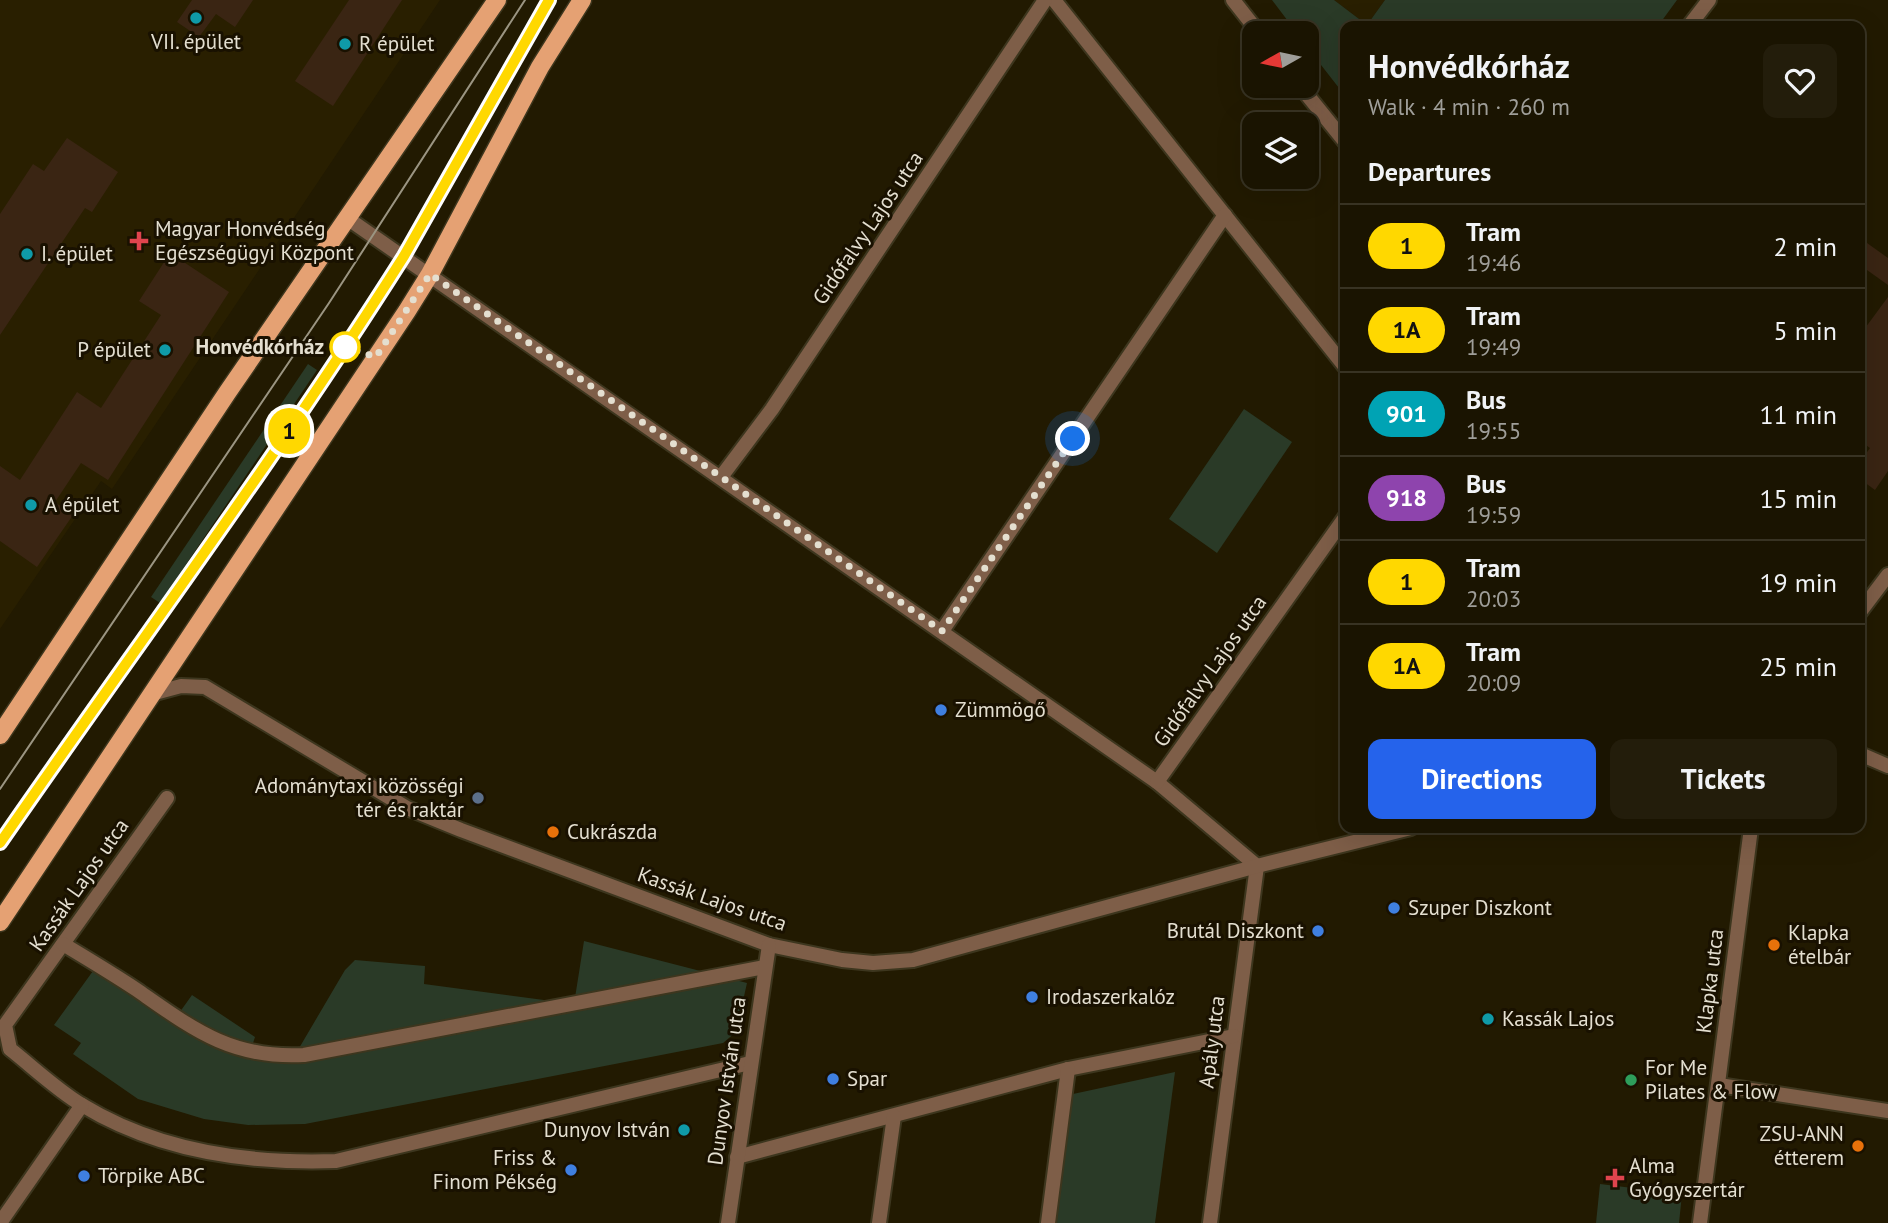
<!DOCTYPE html>
<html lang="en">
<head>
<meta charset="utf-8">
<style>
	body { margin:0; font-family:"PT Sans",sans-serif; background:#231d0b; color:#f1f3f6; height:100vh; display:flex; flex-direction:column; font-size:26px; white-space:nowrap }
	* { box-sizing:border-box; margin:0 }
	p { font-size:23px; color:#9f9e99 }
	.icon { flex:none; width:38px; height:38px; fill:none; stroke:currentColor; stroke-width:2; stroke-linecap:round; stroke-linejoin:round }
	.map { position:relative; flex:1; overflow:hidden }
	.details { position:absolute; left:1340px; top:21px; width:525px; height:812px; display:flex; flex-direction:column; background:#1a1401; border-radius:14px; box-shadow:0 7px 28px #0002,0 0 0 2px #383323 }
	.details>* { flex:none }
	.badge { padding:0 14px; border-radius:23px; font-size:24px; line-height:46px }
	.needle { width:46px; rotate:261deg }
	.fabs { position:absolute; left:1242px; top:21px; display:grid; gap:14px }
	.fabs a { display:grid; place-items:center; width:77px; height:77px; border-radius:14px; background:#1a1401; box-shadow:0 7px 28px #0002,0 0 0 2px #383323; font-size:35px }
	.you { position:absolute; width:35px; height:35px; margin:-18px; border:5px solid #fff; border-radius:50%; background:#1a73e8; box-shadow:0 0 0 10px #1a73e833 }
	.map>.badge { position:absolute; translate:-50% -50%; box-shadow:0 0 0 4px #fff }
	h2 { padding:0 28px; font-size:26px; line-height:63px }
	.round { display:grid; place-items:center; flex:none; width:74px; height:74px; border-radius:14px; background:#231d0b }
	.head { display:flex; align-items:center; justify-content:space-between; height:119px; padding:0 28px }
	h1 { font-size:33px; font-weight:700; line-height:52px }
	.button { display:flex; gap:14px; margin-top:auto; padding:14px 28px }
	.button a { flex:1; height:80px; border-radius:14px; background:#2563eb; color:#fff; font-size:28px; font-weight:700; line-height:80px; text-align:center }
	.button a+a { background:#231d0b; color:#f1f3f6 }
	ul { padding:0; list-style:none }
	li { display:flex; align-items:center; gap:21px; height:84px; padding:0 28px; border-top:2px solid #383323 }
	li div { flex:1 }
	li b { display:block; font-size:26px }
	li em { font-style:normal }
	li .badge { min-width:77px; font-weight:700; text-align:center }
	.map>svg:first-child { display:block }
	.built { fill:#291f00 }
	.green { fill:#2a3a27 }
	.building { fill:#3a2513 }
	.lines { fill:none; stroke-linecap:round; stroke-linejoin:round }
	.street-casing { stroke:#3d361e; stroke-width:18 }
	.primary-casing { stroke:#3d361e; stroke-width:21 }
	.street { stroke:#7e5e48; stroke-width:14 }
	.primary { stroke:#e5a173; stroke-width:18 }
	.tram { stroke:#9b9582; stroke-width:2 }
	.line-casing { stroke:#fff; stroke-width:16 }
	.line { stroke:#ffd800; stroke-width:10 }
	.walk { stroke:#e4dfd0; stroke-width:7; stroke-dasharray:0 12.6 }
	.culture-dot { fill:#0f9aa8; stroke:#191100; stroke-width:2.5 }
	.health-dot { fill:#e0444e; stroke:#191100; stroke-width:2.5 }
	.stop-dot { fill:#fff; stroke:#ffd800; stroke-width:3.5 }
	.shop-dot { fill:#3f7fe0; stroke:#191100; stroke-width:2.5 }
	.service-dot { fill:#5c6f8a; stroke:#191100; stroke-width:2.5 }
	.food-dot { fill:#e8710a; stroke:#191100; stroke-width:2.5 }
	.leisure-dot { fill:#2e9e5b; stroke:#191100; stroke-width:2.5 }
	.labels { text-anchor:middle; stroke-width:6; stroke-linejoin:round; paint-order:stroke }
	.poi-label { font-size:21px; fill:#e4dfd0; stroke:#191100; text-anchor:start }
	.street-label { font-size:21px; fill:#e4dfd0; stroke:#191100 }
	.stop-label { font-size:21px; font-weight:bold; fill:#e4dfd0; stroke:#191100; text-anchor:end }
</style>
</head>
<body>
<div class="map">
<svg width="1888" height="1223" viewBox="0 0 1888 1223">
	<rect width="100%" height="100%" fill="#221a01"/>
	<!-- built -->
	<g class="built">
		<polygon points="0,0 440,0 112,489 101,481 0,629"/>
		<polygon points="1334,0 1385,0 1367,25"/>
	</g>
	<!-- green -->
	<g class="green">
		<polygon points="1272,0 1334,0 1367,25 1385,0 1677,0 1658,26 1346,26 1346,97 1307,47 1307,33 1297,33"/>
		<polygon points="308,364 317,370 160,603 151,597"/>
		<polygon points="1244,409 1292,442 1217,553 1169,519"/>
		<polygon points="584,941 747,983 736,1032 723,1043 305,1124 248,1125 204,1119 138,1099 73,1054 81,1043 54,1025 98,964 177,1016 192,995 255,1037 251,1049 295,1055 345,970 355,960 425,966 424,984 574,1004"/>
		<polygon points="1175,1072 1155,1223 1056,1223 1073,1094"/>
		<polygon points="1600,1184 1682,1194 1679,1223 1596,1223"/>
	</g>
	<!-- building -->
	<g class="building">
		<polygon points="192,0 253,0 235,27 216,14 199,37 177,22"/>
		<polygon points="349,0 402,0 333,106 295,81"/>
		<polygon points="67,138 118,172 92,212 85,208 0,335 0,214 33,164 44,171"/>
		<polygon points="1860,238 1888,258 1888,285 1860,265"/>
		<polygon points="170,253 229,292 108,480 81,463 55,502 73,515 37,567 0,541 0,466 20,480 77,392 101,408 161,315 139,301"/>
		<polygon points="1888,297 1888,471 1875,490 1860,479 1860,462 1870,448 1860,441 1860,335"/>
	</g>
	<g class="lines">
		<defs>
			<g id="street">
				<polyline points="1054,0 1346,368"/>
				<polyline points="1233,0 1259,33"/>
				<polyline points="1689,26 1709,0"/>
				<polyline points="1300,86 1346,143"/>
				<polyline points="347,218 1157,782 1257,866 1210,1223"/>
				<polyline points="721,477 772,409 1045,0"/>
				<polyline points="1860,612 1888,575"/>
				<polyline points="942,631 1225,215"/>
				<polyline points="155,693 181,686 205,687 407,808 461,830 769,945 842,960 873,963 913,960 1257,866 1411,828"/>
				<polyline points="1860,754 1888,766"/>
				<polyline points="1157,782 1346,516"/>
				<path d="M167,798l-162,227 5,24c24,19 47,41 72,56 77,47 166,59 254,56l414,-98"/>
				<path d="M63,944c25,15 50,30 74,46 56,39 94,69 167,65l461,-88"/>
				<polyline points="1719,1085 1888,1111"/>
				<polyline points="737,1157 1068,1069 1234,1036"/>
				<polyline points="0,1223 82,1105"/>
				<polyline points="728,1223 769,945"/>
				<polyline points="879,1223 894,1116"/>
				<polyline points="1048,1223 1068,1069"/>
				<polyline points="1700,1223 1751,828"/>
			</g>
			<g id="primary">
				<polyline points="0,735 227,393 497,0"/>
				<polyline points="0,922 407,311 430,274 540,67 582,0"/>
			</g>
		</defs>
		<!-- street casing -->
		<use href="#street" class="street-casing"/>
		<!-- primary casing -->
		<use href="#primary" class="primary-casing"/>
		<!-- street -->
		<use href="#street" class="street"/>
		<!-- primary -->
		<use href="#primary" class="primary"/>
		<!-- tram -->
		<g class="tram">
			<polyline points="0,789 329,303 525,0"/>
			<polyline points="0,843 280,444 380,294 549,0"/>
		</g>
	</g>
	<g class="lines">
		<defs>
			<path id="line" d="M0,843c135,-195 277,-386 404,-587l145,-256"/>
		</defs>
		<!-- line casing -->
		<use href="#line" class="line-casing"/>
		<!-- line -->
		<use href="#line" class="line"/>
		<!-- walk -->
		<polyline class="walk" points="345,347 376,357 430,274 942,631 1073,439"/>
	</g>
	<!-- markers -->
	<g class="culture-dot">
		<circle cx="196" cy="18" r="7"/>
		<circle cx="345" cy="44" r="7"/>
		<circle cx="27" cy="254" r="7"/>
		<circle cx="165" cy="350" r="7"/>
		<circle cx="31" cy="505" r="7"/>
		<circle cx="1488" cy="1019" r="7"/>
		<circle cx="684" cy="1130" r="7"/>
	</g>
	<g class="health-dot">
		<path d="M135.5 230.5h7v7h7v7h-7v7h-7v-7h-7v-7h7z"/>
		<path d="M1611.5 1167.5h7v7h7v7h-7v7h-7v-7h-7v-7h7z"/>
	</g>
	<circle class="stop-dot" cx="345" cy="347" r="14"/>
	<g class="shop-dot">
		<circle cx="941" cy="710" r="7"/>
		<circle cx="1394" cy="908" r="7"/>
		<circle cx="1318" cy="931" r="7"/>
		<circle cx="1032" cy="997" r="7"/>
		<circle cx="833" cy="1079" r="7"/>
		<circle cx="571" cy="1170" r="7"/>
		<circle cx="84" cy="1176" r="7"/>
	</g>
	<circle class="service-dot" cx="478" cy="798" r="7"/>
	<g class="food-dot">
		<circle cx="553" cy="832" r="7"/>
		<circle cx="1774" cy="945" r="7"/>
		<circle cx="1858" cy="1146" r="7"/>
	</g>
	<circle class="leisure-dot" cx="1631" cy="1080" r="7"/>
	<g class="labels">
		<!-- poi labels -->
		<g class="poi-label">
			<text x="196" y="49" text-anchor="middle">VII. épület</text>
			<text x="359" y="51">R épület</text>
			<text x="155" y="236">Magyar Honvédség<tspan x="155" dy="24">Egészségügyi Központ</tspan></text>
			<text x="41" y="261">I. épület</text>
			<text x="151" y="357" text-anchor="end">P épület</text>
			<text x="45" y="512">A épület</text>
			<text x="955" y="717">Zümmögő</text>
			<text x="464" y="793" text-anchor="end">Adománytaxi közösségi<tspan x="464" dy="24">tér és raktár</tspan></text>
			<text x="567" y="839">Cukrászda</text>
			<text x="1408" y="915">Szuper Diszkont</text>
			<text x="1304" y="938" text-anchor="end">Brutál Diszkont</text>
			<text x="1788" y="940">Klapka<tspan x="1788" dy="24">ételbár</tspan></text>
			<text x="1046" y="1004">Irodaszerkalóz</text>
			<text x="1502" y="1026">Kassák Lajos</text>
			<text x="1645" y="1075">For Me<tspan x="1645" dy="24">Pilates &amp; Flow</tspan></text>
			<text x="847" y="1086">Spar</text>
			<text x="670" y="1137" text-anchor="end">Dunyov István</text>
			<text x="1844" y="1141" text-anchor="end">ZSU-ANN<tspan x="1844" dy="24">étterem</tspan></text>
			<text x="557" y="1165" text-anchor="end">Friss &amp;<tspan x="557" dy="24">Finom Pékség</tspan></text>
			<text x="1629" y="1173">Alma<tspan x="1629" dy="24">Gyógyszertár</tspan></text>
			<text x="98" y="1183">Törpike ABC</text>
		</g>
		<!-- street labels -->
		<g class="street-label">
			<text transform="translate(868 228) rotate(-56)" y="7">Gidófalvy Lajos utca</text>
			<text transform="translate(1210 671) rotate(-55)" y="7">Gidófalvy Lajos utca</text>
			<text transform="translate(79 885) rotate(-55)" y="7">Kassák Lajos utca</text>
			<text transform="translate(712 899) rotate(19)" y="7">Kassák Lajos utca</text>
			<text transform="translate(1710 981) rotate(-83)" y="7">Klapka utca</text>
			<text transform="translate(1212 1042) rotate(-83)" y="7">Apály utca</text>
			<text transform="translate(727 1081) rotate(-82)" y="7">Dunyov István utca</text>
		</g>
		<!-- stop labels -->
		<g class="stop-label">
			<text x="324" y="354">Honvédkórház</text>
		</g>
	</g>
</svg>
<div class="fabs">
<a><svg class="needle" viewBox="-14 -14 28 28"><path d="M0-13l5 13h-10z" fill="#e53935"/><path d="M0 13l5-13h-10z" fill="#9f9e99"/></svg></a>
<a><svg class="icon" aria-label="layers" viewBox="0 0 24 24"><path d="M12 4l9 5-9 5-9-5zM3 14l9 5 9-5"/></svg></a>
</div>
<div class="you" style="left:1073px;top:439px"></div>
<b class="badge" style="left:289px;top:431px;background:#ffd800;color:#111">1</b>
<section class="details">
<div class="head"><div><h1>Honvédkórház</h1><p>Walk · 4 min · 260 m</p></div><a class="round"><svg class="icon" aria-label="heart" viewBox="0 0 24 24"><path d="M12 20l-8-8c-3-5 5-10 8-4 3-6 11-1 8 4z"/></svg></a></div>
<h2>Departures</h2>
<ul>
<li><span class="badge" style="background:#ffd800;color:#111">1</span><div><b>Tram</b><p>19:46</p></div><em>2 min</em></li>
<li><span class="badge" style="background:#ffd800;color:#111">1A</span><div><b>Tram</b><p>19:49</p></div><em>5 min</em></li>
<li><span class="badge" style="background:#00a3b4;color:#fff">901</span><div><b>Bus</b><p>19:55</p></div><em>11 min</em></li>
<li><span class="badge" style="background:#8e44ad;color:#fff">918</span><div><b>Bus</b><p>19:59</p></div><em>15 min</em></li>
<li><span class="badge" style="background:#ffd800;color:#111">1</span><div><b>Tram</b><p>20:03</p></div><em>19 min</em></li>
<li><span class="badge" style="background:#ffd800;color:#111">1A</span><div><b>Tram</b><p>20:09</p></div><em>25 min</em></li>
</ul>
<div class="button"><a>Directions</a><a>Tickets</a></div>
</section>
</div>
</body>
</html>
